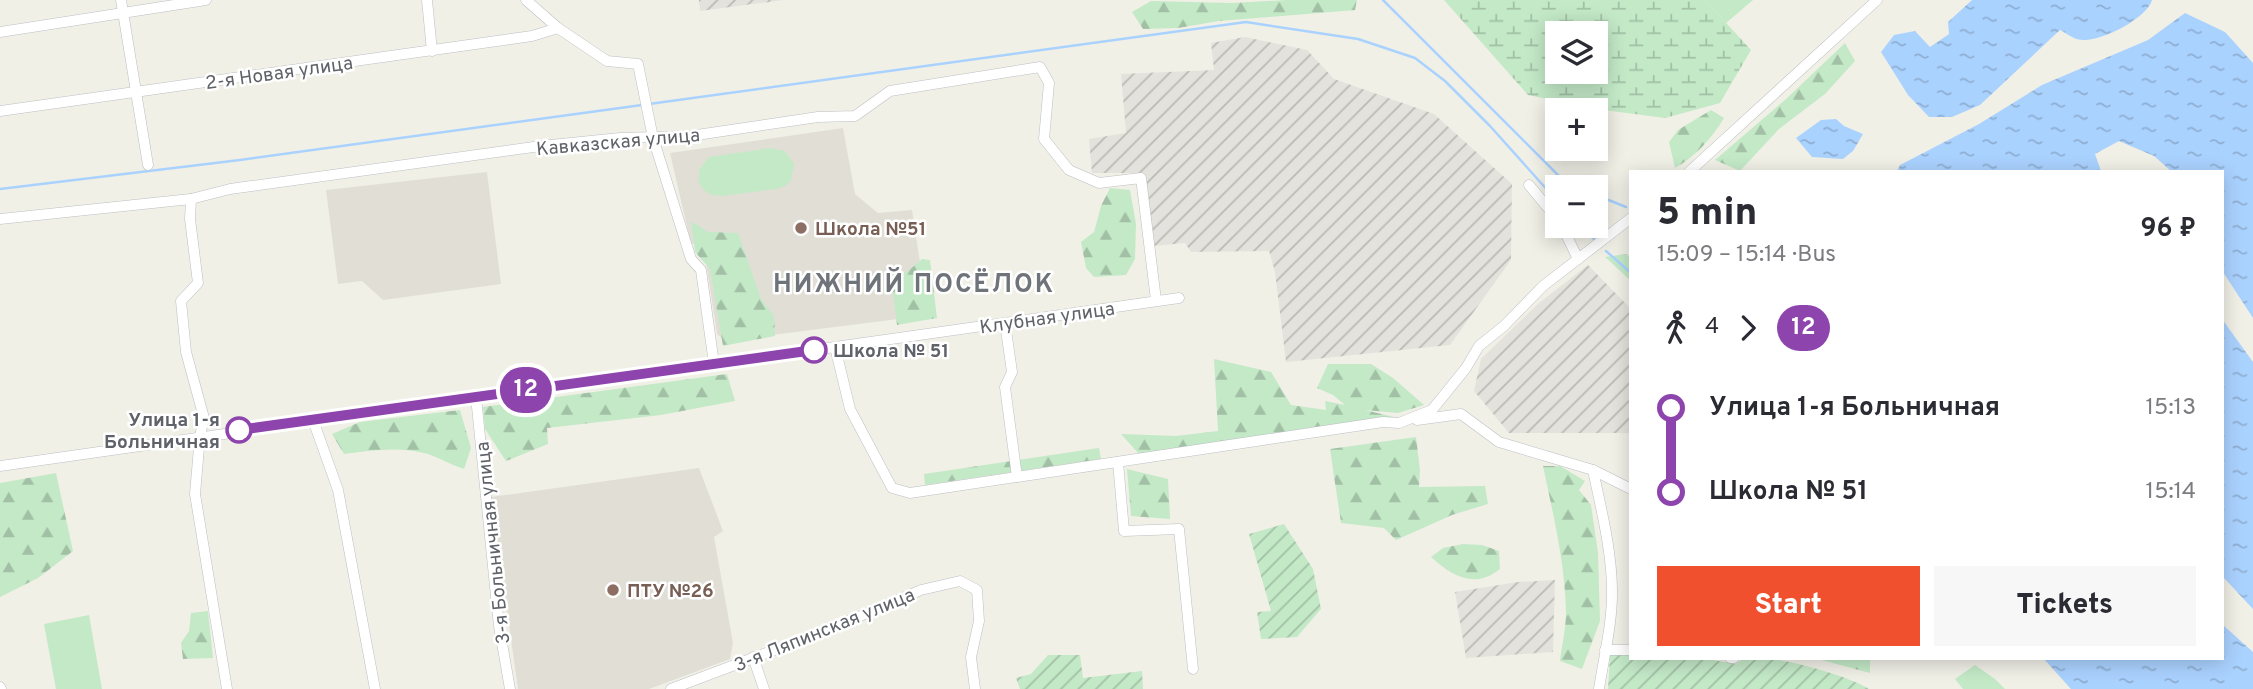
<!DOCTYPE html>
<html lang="en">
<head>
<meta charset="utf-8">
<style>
	body { margin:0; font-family:Overpass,sans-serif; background:#f7f7f7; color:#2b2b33; height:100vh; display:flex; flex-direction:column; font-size:26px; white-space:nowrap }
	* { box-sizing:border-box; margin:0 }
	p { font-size:23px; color:#7c7c81 }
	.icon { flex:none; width:38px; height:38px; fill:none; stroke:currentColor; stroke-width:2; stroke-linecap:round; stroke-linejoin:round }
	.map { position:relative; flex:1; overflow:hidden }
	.drawer { position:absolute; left:1629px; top:170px; width:595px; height:490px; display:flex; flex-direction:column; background:#fff; border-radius:0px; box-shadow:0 4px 18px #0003 }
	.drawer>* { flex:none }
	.badge { padding:0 14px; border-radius:23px; font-size:24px; line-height:46px }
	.tools { position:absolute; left:1545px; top:21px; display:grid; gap:14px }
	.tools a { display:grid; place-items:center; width:63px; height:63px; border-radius:0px; background:#fff; box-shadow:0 4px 18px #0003; font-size:35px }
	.map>.badge { position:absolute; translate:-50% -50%; box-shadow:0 0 0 4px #fff }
	.legs { display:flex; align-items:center; gap:10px; height:77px; padding:0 28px; font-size:23px }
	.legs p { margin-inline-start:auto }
	.overview { display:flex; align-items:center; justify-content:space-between; height:119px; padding:0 28px }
	h1 { font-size:38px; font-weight:800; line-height:52px }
	.action { display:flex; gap:14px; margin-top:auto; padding:14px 28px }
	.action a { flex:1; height:80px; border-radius:0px; background:#f0502e; color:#fff; font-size:28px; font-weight:800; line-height:80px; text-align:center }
	.action a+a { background:#f7f7f7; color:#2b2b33 }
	ul { padding:0 28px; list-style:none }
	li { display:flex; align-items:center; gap:24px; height:84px; font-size:26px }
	li i { display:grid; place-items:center; width:10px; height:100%; margin:0 9px; background:currentColor }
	li i::after { content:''; width:18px; height:18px; margin:-9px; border:5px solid; border-radius:50%; background:#fff }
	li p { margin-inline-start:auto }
	li:first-child i { background:linear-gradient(#0000 50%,currentColor 0) }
	li:last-child i { background:linear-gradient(currentColor 50%,#0000 0) }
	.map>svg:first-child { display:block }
	.industrial { fill:url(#industrial-furrows) }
	.education { fill:#e1dfd5 }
	.grass { fill:#c3e9c7 }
	.forest { fill:url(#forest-firs) }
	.wetland { fill:url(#wetland-marsh); fill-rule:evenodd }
	.garden { fill:url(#garden-furrows) }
	.water { fill:url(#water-ripples) }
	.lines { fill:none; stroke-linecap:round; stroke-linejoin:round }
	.stream { stroke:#aad2ff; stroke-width:2.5 }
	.minor-casing { stroke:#bcbec3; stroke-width:11 }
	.minor { stroke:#fff; stroke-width:10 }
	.line-1-casing { stroke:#fff; stroke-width:16 }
	.line-1 { stroke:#8e44ad; stroke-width:10 }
	.education-dot { fill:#8d6e63; stroke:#fff; stroke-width:2.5 }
	.stop-1-dot { fill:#fff; stroke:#8e44ad; stroke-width:3.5 }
	.labels { text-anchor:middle; stroke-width:5; stroke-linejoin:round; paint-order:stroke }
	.street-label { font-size:19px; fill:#5f6268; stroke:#fff }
	.education-label { font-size:19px; font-weight:bold; fill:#785e54; stroke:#fff; text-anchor:start }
	.stop-label { font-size:19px; font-weight:bold; fill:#5f6268; stroke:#fff; text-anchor:start }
	.district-label { font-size:26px; font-weight:bold; letter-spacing:2px; fill:#6f747a; stroke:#fff }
</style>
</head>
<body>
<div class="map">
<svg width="2253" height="689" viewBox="0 0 2253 689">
	<defs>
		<pattern id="industrial-furrows" width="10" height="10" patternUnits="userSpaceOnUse" patternTransform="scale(1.75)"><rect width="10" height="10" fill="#e3e2dc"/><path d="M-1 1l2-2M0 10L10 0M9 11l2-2" fill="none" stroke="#bbbbb6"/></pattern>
		<pattern id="forest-firs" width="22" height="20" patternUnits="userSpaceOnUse" patternTransform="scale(1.75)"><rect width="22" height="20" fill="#c3e9c7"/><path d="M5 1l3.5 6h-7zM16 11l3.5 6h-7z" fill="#a2c0a5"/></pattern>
		<pattern id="wetland-marsh" width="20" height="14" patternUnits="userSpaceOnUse" patternTransform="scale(1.75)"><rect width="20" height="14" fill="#c3e9c7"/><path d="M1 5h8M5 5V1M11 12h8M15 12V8" fill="none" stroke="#a2c0a5"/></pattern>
		<pattern id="garden-furrows" width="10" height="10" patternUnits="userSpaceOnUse" patternTransform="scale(1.75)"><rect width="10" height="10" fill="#c3e9c7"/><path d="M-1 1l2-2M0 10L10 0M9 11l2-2" fill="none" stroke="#a2c0a5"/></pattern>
		<pattern id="water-ripples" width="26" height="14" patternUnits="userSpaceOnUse" patternTransform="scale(1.75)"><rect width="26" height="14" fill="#aad2ff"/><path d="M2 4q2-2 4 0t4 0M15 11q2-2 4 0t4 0" fill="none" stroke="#8eaed2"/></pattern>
	</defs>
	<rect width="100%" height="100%" fill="#f1f0e7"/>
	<!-- industrial -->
	<g class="industrial">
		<polygon points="699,0 784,0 700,11"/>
		<polygon points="1245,37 1307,50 1334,79 1434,114 1512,184 1511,260 1450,345 1286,362 1275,272 1269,251 1191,252 1185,243 1153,246 1143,173 1092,173 1089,139 1126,133 1121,74 1214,70 1211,43"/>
		<polygon points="1588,265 1631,309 1631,433 1509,433 1474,391 1481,359 1539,303"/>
		<polygon points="1555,580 1553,652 1466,658 1455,592 1518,582"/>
	</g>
	<!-- education -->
	<g class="education">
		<polygon points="843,128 855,194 878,213 912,210 926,302 914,317 725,341 717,334 703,243 691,244 670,153"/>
		<polygon points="487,172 501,284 383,300 362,281 338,284 326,190"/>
		<polygon points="699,468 723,531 714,537 733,643 730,659 649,689 518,689 491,497"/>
	</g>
	<!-- grass -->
	<g class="grass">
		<polygon points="1705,0 1753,0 1726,23"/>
		<polygon points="770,148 785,151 794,164 791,180 785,186 776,189 722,196 711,195 704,190 699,183 699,170 709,157"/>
		<polygon points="89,615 102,689 56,689 44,624"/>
		<polygon points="1975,665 1995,679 2005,689 1963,689 1955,679"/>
	</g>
	<!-- forest -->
	<g class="forest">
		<polygon points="1287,0 1357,0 1355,10 1219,21 1178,28 1143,29 1132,12 1151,1 1232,3"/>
		<polygon points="1845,43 1855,61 1825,94 1779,129 1740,171 1715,160 1786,99"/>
		<path d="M1711,110l13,8c-12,20 -29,39 -49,50l-6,-26 9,-12z"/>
		<polygon points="1110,188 1130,190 1136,224 1135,259 1126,275 1094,277 1086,268 1081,242 1094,232 1101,206"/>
		<polygon points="691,221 708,232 738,233 761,299 774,316 775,336 723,346 710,269 695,252"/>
		<polygon points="922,259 930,260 937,318 897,325 891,275 907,272"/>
		<polygon points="1214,359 1271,372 1291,405 1326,410 1325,401 1345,405 1333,395 1317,388 1328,364 1371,364 1393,378 1424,405 1398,413 1365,410 1398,418 1139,454 1121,434 1176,436 1218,431"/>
		<polygon points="727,374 735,401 661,415 547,428 548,444 506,461 485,429 483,407"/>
		<path d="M460,410l11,38 -7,21c-13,-4 -24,-11 -36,-15 -27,-8 -57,-4 -84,0l-12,-20 28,-12z"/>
		<polygon points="1416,437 1420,470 1419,487 1485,486 1488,504 1452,515 1396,540 1384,528 1341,523 1330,449"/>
		<polygon points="1099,448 1101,459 925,485 924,474"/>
		<path d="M1543,466h17l25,15 -6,9 12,15 7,48 2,68 -18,48 -22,-8c2,-16 6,-33 6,-49 -1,-50 -13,-98 -23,-146z"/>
		<polygon points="1127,469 1168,479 1170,519 1131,516"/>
		<polygon points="56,473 73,551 38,578 0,597 0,483"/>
		<path d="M1463,544l19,1 17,6 1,18c-25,20 -47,8 -69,-12l12,-9z"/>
		<polygon points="208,611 213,658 183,659 181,643 189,631 191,613"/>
		<polygon points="1814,658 1870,658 1870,673"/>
	</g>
	<!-- wetland -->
	<g class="wetland">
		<path d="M1444,0h261l46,50 -31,53 -55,15 -69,-9 -68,-14zM1558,33h38v39h-38z"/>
		<polygon points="1627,254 1631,258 1631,281 1605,257"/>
	</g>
	<!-- garden -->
	<g class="garden">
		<polygon points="1284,524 1313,569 1321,609 1297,637 1261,639 1257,612 1271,611 1249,534"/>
		<path d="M1631,654v4h70l35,6c3,-2 6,-5 9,-6 21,-6 106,18 124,31h-261l2,-34z"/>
		<polygon points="1048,655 1080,655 1083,678 1142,671 1143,689 1020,689 1016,678 1031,674"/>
	</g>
	<!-- water -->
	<g class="water">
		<path d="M1972,0h180c-5,18 -47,39 -66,40 -10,1 -17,-5 -26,-10l-80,75 -28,12h-23l-21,-22 -27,-43 13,-17 21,-4 15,16 19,-13 -1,-12z"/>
		<polygon points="2185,13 2225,32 2253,63 2253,318 2223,272 2222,172 2171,171 2154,156 2119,141 2095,154 2101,171 1897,171 1900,165 1979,124 2042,85 2148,40"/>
		<polygon points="1836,119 1844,126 1863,134 1853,151 1843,159 1812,157 1796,138 1821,120"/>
		<polygon points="2222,319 2253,362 2253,609 2223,577"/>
		<polygon points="2223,625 2253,652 2253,689 2071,689 2043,658 2222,658"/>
	</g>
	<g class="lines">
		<!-- stream -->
		<g class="stream">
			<polyline points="1383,0 1566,183 1576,187"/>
			<polyline points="649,104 1246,22 1358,39 1415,58 1445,81 1490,126 1558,202"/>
			<polyline points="0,189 240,160 642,105"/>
			<polyline points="1596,195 1626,207"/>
			<polyline points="1579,226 1594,239"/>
			<polyline points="1606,251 1631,273"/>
		</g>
		<defs>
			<g id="minor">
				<polyline points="121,0 148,165"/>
				<polyline points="427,0 432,51"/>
				<polyline points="526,0 558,28 607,61 638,64 653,138 691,259 701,270 714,364"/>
				<polyline points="0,32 206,0"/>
				<polyline points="0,111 532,36 558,28"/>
				<polyline points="1689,172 1877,0"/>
				<polyline points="1529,185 1558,220"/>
				<polyline points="191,199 190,219 198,283 181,301 186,352 204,418 200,436 195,494 227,689"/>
				<polyline points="0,219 191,199 230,189 541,146 620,138 690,136 818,117 855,116 890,91 1040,67 1049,83 1044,139 1069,170 1099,183 1141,178 1156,300"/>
				<polyline points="1562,226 1578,259"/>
				<polyline points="1005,323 1012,372 1005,387 1017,477"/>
				<polyline points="835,347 850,409 892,488 910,493 1383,422 1399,423 1432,410 1466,368 1479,346 1504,326 1543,286 1631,218"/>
				<polyline points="476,397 499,626 510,689"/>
				<polyline points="313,420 338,490 375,689"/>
				<polyline points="1417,420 1461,414 1499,442 1593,470 1631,489"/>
				<polyline points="1118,462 1124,531 1179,529 1193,669"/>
				<polyline points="0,466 1179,298"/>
				<path d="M1593,470c8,39 18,77 19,117 1,34 -8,69 -13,102"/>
				<polyline points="1605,650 1631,650"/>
				<polyline points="753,657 764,689"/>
				<polyline points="1730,658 1734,658"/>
				<polyline points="0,687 1,689"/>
				<polyline points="671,689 830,629 921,590 960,581 977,590 979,621 971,657 975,689"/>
			</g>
		</defs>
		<!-- minor casing -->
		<use href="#minor" class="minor-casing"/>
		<!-- minor -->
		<use href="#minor" class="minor"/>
	</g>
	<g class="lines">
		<defs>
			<polyline id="line-1" points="239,430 814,350"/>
		</defs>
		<!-- line-1 casing -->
		<use href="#line-1" class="line-1-casing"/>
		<!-- line-1 -->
		<use href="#line-1" class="line-1"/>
	</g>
	<!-- markers -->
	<g class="education-dot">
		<circle cx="801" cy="228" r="7"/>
		<circle cx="613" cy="590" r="7"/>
	</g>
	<g class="stop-1-dot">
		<circle cx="814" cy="350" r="12"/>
		<circle cx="239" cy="430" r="12"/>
	</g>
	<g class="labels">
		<!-- street labels -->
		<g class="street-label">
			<text transform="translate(279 72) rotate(-8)" y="7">2-я Новая улица</text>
			<text transform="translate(618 141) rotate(-5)" y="7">Кавказская улица</text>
			<text transform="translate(1047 317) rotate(-8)" y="7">Клубная улица</text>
			<text transform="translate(492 543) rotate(-96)" y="7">3-я Больничная улица</text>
			<text transform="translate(824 629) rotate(-22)" y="7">3-я Ляпинская улица</text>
		</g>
		<!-- education labels -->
		<g class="education-label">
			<text x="815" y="235">Школа №51</text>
			<text x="627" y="597">ПТУ №26</text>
		</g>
		<!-- stop labels -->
		<g class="stop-label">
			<text x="833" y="357">Школа № 51</text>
			<text x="220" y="426" text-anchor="end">Улица 1-я<tspan x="220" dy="22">Больничная</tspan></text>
		</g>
		<!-- district labels -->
		<g class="district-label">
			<text x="914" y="292">НИЖНИЙ ПОСЁЛОК</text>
		</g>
	</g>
</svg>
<div class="tools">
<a><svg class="icon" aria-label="layers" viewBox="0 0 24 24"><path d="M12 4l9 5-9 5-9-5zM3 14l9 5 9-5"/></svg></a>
<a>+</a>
<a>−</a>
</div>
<b class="badge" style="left:526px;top:390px;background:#8e44ad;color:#fff">12</b>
<section class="drawer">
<div class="overview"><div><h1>5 min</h1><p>15:09 – 15:14 · Bus</p></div><b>96 ₽</b></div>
<div class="legs"><svg class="icon" aria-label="walk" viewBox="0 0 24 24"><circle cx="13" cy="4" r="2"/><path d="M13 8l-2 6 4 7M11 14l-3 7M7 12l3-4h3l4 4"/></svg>4<svg class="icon" aria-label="forward" viewBox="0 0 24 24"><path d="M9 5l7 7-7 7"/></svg><b class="badge" style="background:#8e44ad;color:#fff">12</b></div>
<ul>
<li><i style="color:#8e44ad"></i><b>Улица 1-я Больничная</b><p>15:13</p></li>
<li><i style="color:#8e44ad"></i><b>Школа № 51</b><p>15:14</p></li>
</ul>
<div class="action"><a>Start</a><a>Tickets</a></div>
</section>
</div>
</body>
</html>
